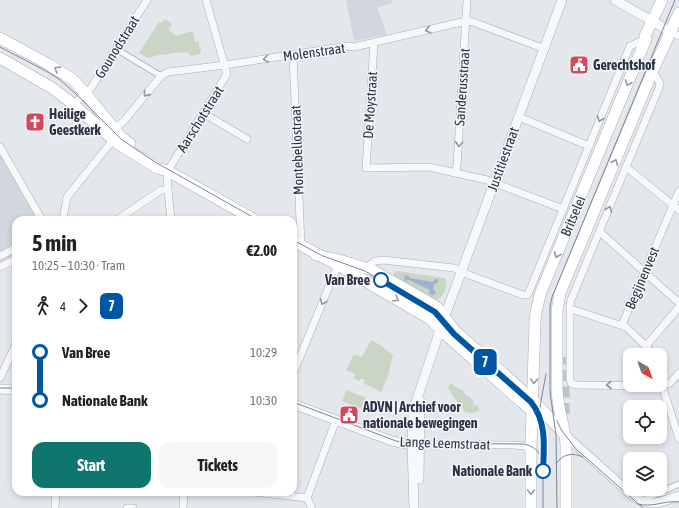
<!DOCTYPE html>
<html lang="en">
<head>
<meta charset="utf-8">
<style>
	body { margin:0; font-family:"Asap Condensed",sans-serif; background:#f6f6f6; color:#202124; height:100vh; display:flex; flex-direction:column; font-size:15px; white-space:nowrap }
	* { box-sizing:border-box; margin:0 }
	p { font-size:13px; color:#757577 }
	.icon { flex:none; width:22px; height:22px; fill:none; stroke:currentColor; stroke-width:2; stroke-linecap:round; stroke-linejoin:round }
	.map { position:relative; flex:1; overflow:hidden }
	.drawer { position:absolute; left:12px; top:216px; width:285px; height:280px; display:flex; flex-direction:column; background:#fff; border-radius:12px; box-shadow:0 2px 6px #0003 }
	.drawer>* { flex:none }
	.badge { padding:0 8px; border-radius:6px; font-size:14px; line-height:26px }
	.needle { width:26px; rotate:140deg }
	.controls { position:absolute; left:623px; top:348px; display:grid; gap:8px }
	.controls a { display:grid; place-items:center; width:44px; height:44px; border-radius:8px; background:#fff; box-shadow:0 2px 6px #0003; font-size:20px }
	.map>.badge { position:absolute; translate:-50% -50%; box-shadow:0 0 0 2px #fff }
	.legs { display:flex; align-items:center; gap:6px; height:44px; padding:0 20px; font-size:13px }
	.legs p { margin-inline-start:auto }
	.summary { display:flex; align-items:center; justify-content:space-between; height:68px; padding:0 20px }
	h1 { font-size:22px; font-weight:700; line-height:30px }
	.button { display:flex; gap:8px; margin-top:auto; padding:8px 20px }
	.button a { flex:1; height:46px; border-radius:12px; background:#0f766e; color:#fff; font-size:16px; font-weight:700; line-height:46px; text-align:center }
	.button a+a { background:#f6f6f6; color:#202124 }
	ul { padding:0 20px; list-style:none }
	li { display:flex; align-items:center; gap:14px; height:48px; font-size:15px }
	li i { display:grid; place-items:center; width:6px; height:100%; margin:0 5px; background:currentColor }
	li i::after { content:''; width:10px; height:10px; margin:-5px; border:3px solid; border-radius:50%; background:#fff }
	li p { margin-inline-start:auto }
	li:first-child i { background:linear-gradient(#0000 50%,currentColor 0) }
	li:last-child i { background:linear-gradient(currentColor 50%,#0000 0) }
	.map>svg:first-child { display:block }
	.built { fill:#d2d6de }
	.green { fill:#c9d6c5 }
	.water { fill:#9fb4cc }
	.lines { fill:none; stroke-linecap:round; stroke-linejoin:round }
	.secondary-tunnel { stroke:#bfc3cb; stroke-width:11; stroke-dasharray:11 5.5; stroke-linecap:butt }
	.pedestrian-casing { stroke:#a9aeb7; stroke-width:7 }
	.minor-casing { stroke:#a9aeb7; stroke-width:8 }
	.tertiary-casing { stroke:#a9aeb7; stroke-width:10 }
	.secondary-casing { stroke:#a9aeb7; stroke-width:12 }
	.pedestrian { stroke:#f7f8fa; stroke-width:5.5 }
	.minor { stroke:#f7f8fa; stroke-width:7 }
	.tertiary { stroke:#f7f8fa; stroke-width:9 }
	.secondary { stroke:#fff; stroke-width:11 }
	.tram { stroke:#7d8696; stroke-width:1 }
	.oneway { stroke:#9196a0 }
	.oneway2 { stroke:#959aa2 }
	.line-1-casing { stroke:#fff; stroke-width:9 }
	.line-1 { stroke:#0056a4; stroke-width:6 }
	.stop-1-dot { fill:#fff; stroke:#0056a4; stroke-width:2 }
	.labels { text-anchor:middle; stroke-width:3; stroke-linejoin:round; paint-order:stroke }
	.street-label { font-size:14px; fill:#2b3445; stroke:#f4f6f9 }
	.poi-label { font-size:14px; font-weight:bold; fill:#2b3445; stroke:#f4f6f9; text-anchor:start }
	.stop-label { font-size:14px; font-weight:bold; fill:#2b3445; stroke:#f4f6f9; text-anchor:end }
</style>
</head>
<body>
<div class="map">
<svg width="679" height="508" viewBox="0 0 679 508">
	<rect width="100%" height="100%" fill="#e4e7ec"/>
	<!-- built -->
	<g class="built">
		<polygon points="346,0 391,0 392,3 377,8 387,34 354,41"/>
		<polygon points="0,144 46,220 16,220 16,257 0,265"/>
	</g>
	<!-- green -->
	<g class="green">
		<polygon points="165,19 172,24 168,30 176,36 193,31 195,42 198,41 200,49 201,49 201,52 200,52 200,54 191,56 187,52 181,53 180,52 163,55 163,54 148,58 139,53 159,22 161,23"/>
		<path d="M397,271l48,7 2,4c-1,6 -3,15 -10,17v2l-43,-24v-4z"/>
		<polygon points="371,340 380,345 393,355 389,370 390,371 381,392 363,383 365,380 361,379 359,381 353,378 355,374 346,370 354,354 362,357"/>
		<path d="M452,383c1,1 2,3 4,4 4,3 8,2 9,8l5,2 4,5 -1,2 3,2 1,-1 2,2v4h-2l-4,2 -8,-1 -17,-23 1,-4z"/>
		<polygon points="347,390 366,398 362,409 342,401"/>
	</g>
	<!-- water -->
	<polygon class="water" points="406,275 409,276 410,278 433,282 435,279 438,279 438,283 434,284 433,289 435,291 435,294 433,295 431,295 429,293 430,290 409,280 405,281 404,277"/>
	<g class="lines">
		<!-- secondary-tunnel -->
		<polyline class="secondary-tunnel" points="564,414 564,357"/>
		<defs>
			<g id="pedestrian">
				<polyline points="116,49 161,76"/>
				<polyline points="647,498 679,484"/>
			</g>
			<g id="minor">
				<polyline points="671,32 679,36"/>
				<polyline points="374,43 366,168 429,167 487,180 563,209"/>
				<polyline points="293,55 301,245"/>
				<polyline points="653,70 660,84 659,88 626,167 571,300 570,305 570,379 571,383 575,385 662,386 670,383 679,373"/>
				<polyline points="73,104 86,94 91,88 147,0"/>
				<polyline points="203,113 247,139"/>
				<polyline points="519,117 589,146"/>
				<polyline points="114,129 124,121 161,76 168,72 225,65 348,46 354,47 466,21 473,22 545,49"/>
				<polyline points="0,147 42,220"/>
				<polyline points="626,167 679,210"/>
				<polyline points="455,173 457,166 467,0"/>
				<polyline points="63,220 67,197 113,140"/>
				<polyline points="117,220 161,190 168,190"/>
				<polyline points="171,220 168,190 167,172 227,74 206,0"/>
				<polyline points="600,232 679,303"/>
				<polyline points="0,256 16,248"/>
				<polyline points="0,267 16,259"/>
				<polyline points="366,268 375,261 383,260 454,268 469,275 523,295 527,295 529,292 630,46 646,39"/>
				<polyline points="571,309 626,327 651,351 652,355"/>
				<polyline points="622,325 679,191"/>
				<polyline points="646,346 679,307"/>
				<polyline points="293,374 339,262"/>
				<polyline points="0,378 16,344"/>
				<polyline points="660,379 679,439"/>
				<polyline points="419,444 514,445 524,446 531,449"/>
				<polyline points="254,492 307,498"/>
				<polyline points="55,508 56,492"/>
				<polyline points="127,508 133,508"/>
				<polyline points="183,508 184,492"/>
				<polyline points="312,508 307,498 336,420"/>
			</g>
			<g id="tertiary">
				<polyline points="615,0 671,32"/>
				<polyline points="0,389 16,390"/>
				<polyline points="293,404 392,441 407,444 419,444"/>
				<path d="M565,435l68,61c18,12 27,6 46,0"/>
				<polyline points="419,479 420,401"/>
				<polyline points="414,508 412,443 413,411 442,324 562,0"/>
			</g>
			<g id="secondary">
				<polyline points="0,38 48,64 72,79 76,83 86,94 120,136 130,144"/>
				<polyline points="0,58 52,88 73,104 117,143 157,168 168,171 255,220"/>
				<polyline points="293,241 338,265 432,320 434,323 446,335 532,411"/>
				<polyline points="316,255 339,260 372,270 437,307 455,331 533,400 565,435"/>
				<path d="M531,508v-62l4,-125c1,-10 3,-19 6,-29l105,-253 -1,-3 17,-36"/>
				<polyline points="566,508 566,444 565,435 559,407 557,391 557,311 560,293 653,70 679,13"/>
			</g>
		</defs>
		<!-- pedestrian casing -->
		<use href="#pedestrian" class="pedestrian-casing"/>
		<!-- minor casing -->
		<use href="#minor" class="minor-casing"/>
		<!-- tertiary casing -->
		<use href="#tertiary" class="tertiary-casing"/>
		<!-- secondary casing -->
		<use href="#secondary" class="secondary-casing"/>
		<!-- pedestrian -->
		<use href="#pedestrian" class="pedestrian"/>
		<!-- minor -->
		<use href="#minor" class="minor"/>
		<!-- tertiary -->
		<use href="#tertiary" class="tertiary"/>
		<!-- secondary -->
		<use href="#secondary" class="secondary"/>
		<!-- tram -->
		<g class="tram">
			<polyline points="0,47 46,71 59,79 76,94 121,139 155,162 258,220"/>
			<path d="M293,240l30,16 42,15 67,39 8,7 14,17 77,68c6,8 10,16 12,26v80"/>
			<polyline points="0,388 16,388"/>
			<path d="M293,402l103,39 12,2 115,1c11,2 17,7 19,17"/>
			<polyline points="539,415 541,401 546,374"/>
			<polyline points="557,421 562,431 576,449 643,508"/>
			<path d="M556,464c6,-10 17,-12 27,-7"/>
			<path d="M638,504c16,4 26,-4 41,-2"/>
			<polyline points="557,508 556,435 550,392 550,307 552,297 675,0"/>
		</g>
	</g>
	<!-- one-way arrows -->
	<defs><path id="oneway-chevron" d="M-2-3.5L2.5 0L-2 3.5" fill="none" stroke-width="1.6" stroke-linecap="round" stroke-linejoin="round"/></defs>
	<g class="oneway">
		<use href="#oneway-chevron" transform="translate(428 30) rotate(167)"/>
		<use href="#oneway-chevron" transform="translate(266 59) rotate(171)"/>
		<use href="#oneway-chevron" transform="translate(146 94) rotate(129)"/>
		<use href="#oneway-chevron" transform="translate(600 119) rotate(113)"/>
		<use href="#oneway-chevron" transform="translate(459 144) rotate(94)"/>
		<use href="#oneway-chevron" transform="translate(609 209) rotate(-68)"/>
		<use href="#oneway-chevron" transform="translate(323 302) rotate(112)"/>
		<use href="#oneway-chevron" transform="translate(609 385) rotate(-180)"/>
	</g>
	<g class="oneway2">
		<use href="#oneway-chevron" transform="translate(57 69) rotate(-148)"/>
		<use href="#oneway-chevron" transform="translate(628 83) rotate(112)"/>
		<use href="#oneway-chevron" transform="translate(615 162) rotate(-67)"/>
		<use href="#oneway-chevron" transform="translate(557 255) rotate(113)"/>
		<use href="#oneway-chevron" transform="translate(396 299) rotate(30)"/>
		<use href="#oneway-chevron" transform="translate(534 381) rotate(92)"/>
		<use href="#oneway-chevron" transform="translate(531 492) rotate(90)"/>
	</g>
	<g class="lines">
		<defs>
			<path id="line-1" d="M381,280l54,32 19,22 77,68c16,20 13,45 12,69"/>
		</defs>
		<!-- line-1 casing -->
		<use href="#line-1" class="line-1-casing"/>
		<!-- line-1 -->
		<use href="#line-1" class="line-1"/>
	</g>
	<!-- icons -->
	<defs>
		<symbol id="civic-square" viewBox="-11 -11 22 22"><rect x="-9" y="-9" width="18" height="18" rx="4" fill="#d1495b" stroke="#f4f6f9"/><path d="M-.6-6.5H3V-4.5H.6V-3L4-1V1h2V6H-6V1h2V-1L-.6-3ZM-1.2 2.5V6h2.4V2.5Z" fill="#fff"/></symbol>
		<symbol id="church-square" viewBox="-11 -11 22 22"><rect x="-9" y="-9" width="18" height="18" rx="4" fill="#d1495b" stroke="#f4f6f9"/><path d="M-1.2-6h2.4v3.5h3.3v2.4h-3.3V6h-2.4V-.1h-3.3v-2.4h3.3Z" fill="#fff"/></symbol>
	</defs>
	<g fill-rule="evenodd">
		<use href="#civic-square" x="568" y="54" width="22" height="22"/>
		<use href="#church-square" x="24" y="111" width="22" height="22"/>
		<use href="#civic-square" x="338" y="404" width="22" height="22"/>
	</g>
	<!-- markers -->
	<g class="stop-1-dot">
		<circle cx="381" cy="280" r="7"/>
		<circle cx="543" cy="471" r="7"/>
	</g>
	<g class="labels">
		<!-- street labels -->
		<g class="street-label">
			<text transform="translate(117 47) rotate(-58)" y="5">Gounodstraat</text>
			<text transform="translate(314 52) rotate(-8)" y="5">Molenstraat</text>
			<text transform="translate(462 87) rotate(-86)" y="5">Sanderusstraat</text>
			<text transform="translate(370 105) rotate(-86)" y="5">De Moystraat</text>
			<text transform="translate(200 119) rotate(-58)" y="5">Aarschotstraat</text>
			<text transform="translate(297 150) rotate(-92)" y="5">Montebellostraat</text>
			<text transform="translate(503 159) rotate(-70)" y="5">Justitiestraat</text>
			<text transform="translate(573 216) rotate(-67)" y="5">Britselei</text>
			<text transform="translate(642 278) rotate(-67)" y="5">Begijnenvest</text>
			<text transform="translate(445 443) rotate(2)" y="5">Lange Leemstraat</text>
		</g>
		<!-- poi labels -->
		<g class="poi-label">
			<text x="593" y="70">Gerechtshof</text>
			<text x="49" y="119">Heilige<tspan x="49" dy="16">Geestkerk</tspan></text>
			<text x="363" y="412">ADVN | Archief voor<tspan x="363" dy="16">nationale bewegingen</tspan></text>
		</g>
		<!-- stop labels -->
		<g class="stop-label">
			<text x="370" y="285">Van Bree</text>
			<text x="532" y="476">Nationale Bank</text>
		</g>
	</g>
</svg>
<div class="controls">
<a><svg class="needle" viewBox="-14 -14 28 28"><path d="M0-13l5 13h-10z" fill="#e53935"/><path d="M0 13l5-13h-10z" fill="#757577"/></svg></a>
<a><svg class="icon" aria-label="locate" viewBox="0 0 24 24"><circle cx="12" cy="12" r="6"/><path d="M12 2v4M12 18v4M2 12h4M18 12h4"/></svg></a>
<a><svg class="icon" aria-label="layers" viewBox="0 0 24 24"><path d="M12 4l9 5-9 5-9-5zM3 14l9 5 9-5"/></svg></a>
</div>
<b class="badge" style="left:485px;top:362px;background:#0056a4;color:#fff">7</b>
<section class="drawer">
<div class="summary"><div><h1>5 min</h1><p>10:25 – 10:30 · Tram</p></div><b>€2.00</b></div>
<div class="legs"><svg class="icon" aria-label="walk" viewBox="0 0 24 24"><circle cx="13" cy="4" r="2"/><path d="M13 8l-2 6 4 7M11 14l-3 7M7 12l3-4h3l4 4"/></svg>4<svg class="icon" aria-label="forward" viewBox="0 0 24 24"><path d="M9 5l7 7-7 7"/></svg><b class="badge" style="background:#0056a4;color:#fff">7</b></div>
<ul>
<li><i style="color:#0056a4"></i><b>Van Bree</b><p>10:29</p></li>
<li><i style="color:#0056a4"></i><b>Nationale Bank</b><p>10:30</p></li>
</ul>
<div class="button"><a>Start</a><a>Tickets</a></div>
</section>
</div>
</body>
</html>
